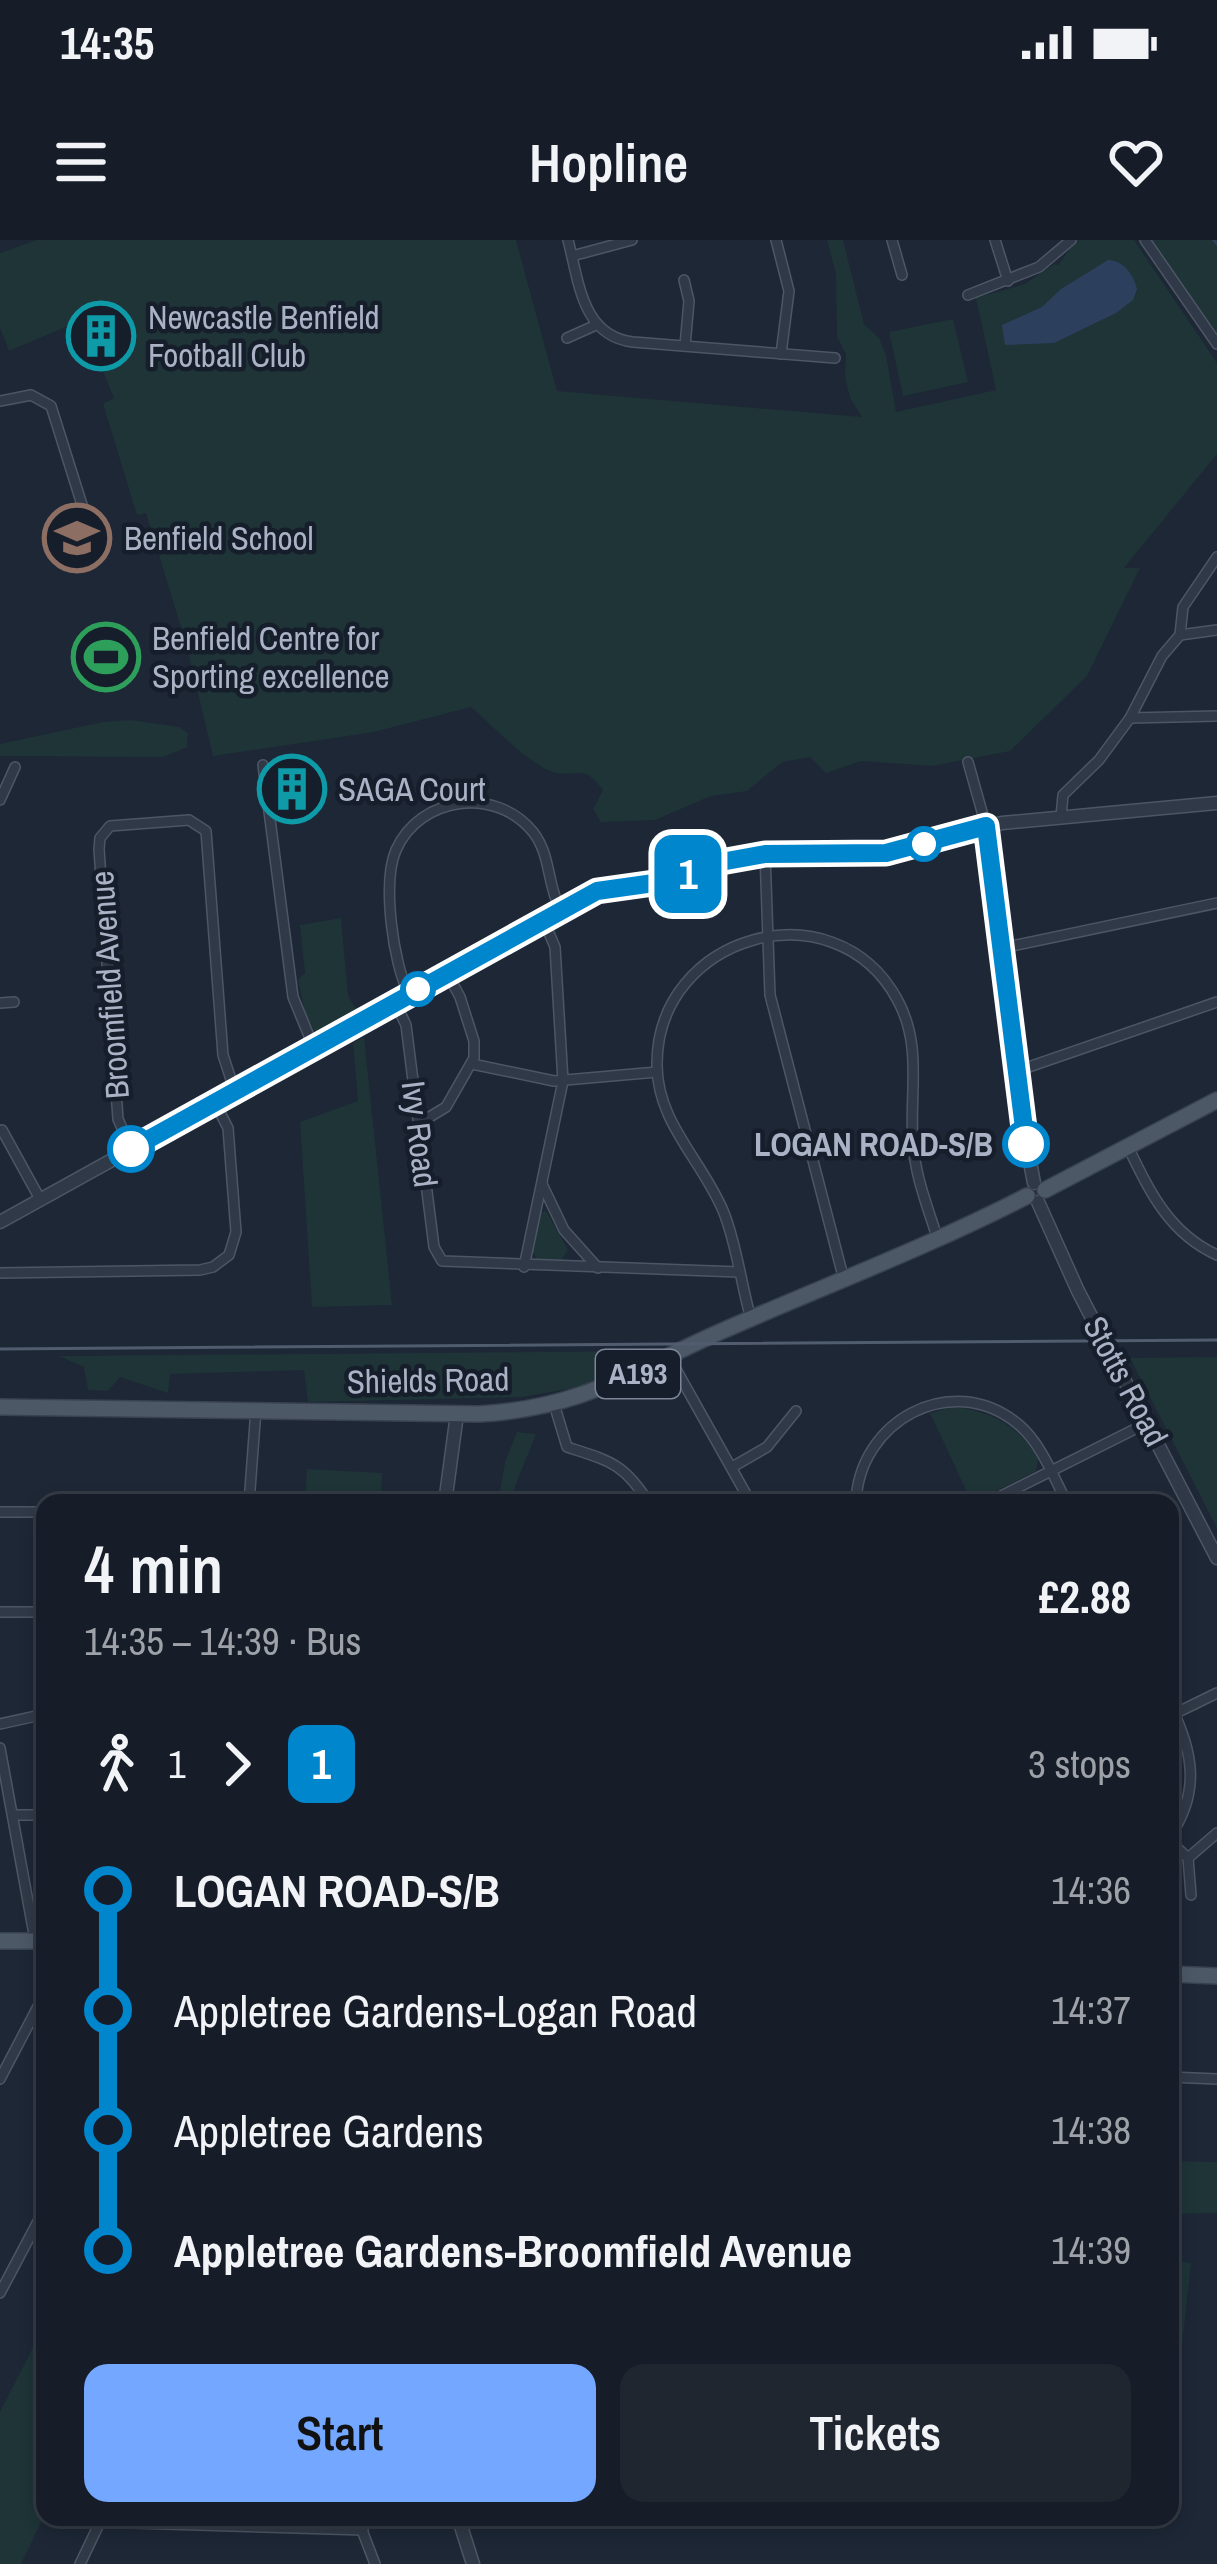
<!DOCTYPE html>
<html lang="en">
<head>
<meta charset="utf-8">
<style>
	body { margin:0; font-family:"Archivo Narrow",sans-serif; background:#1f2630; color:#f1f3f6; height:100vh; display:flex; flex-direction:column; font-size:45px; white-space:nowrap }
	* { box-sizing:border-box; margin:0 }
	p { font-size:39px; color:#9ea2a8 }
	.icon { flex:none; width:66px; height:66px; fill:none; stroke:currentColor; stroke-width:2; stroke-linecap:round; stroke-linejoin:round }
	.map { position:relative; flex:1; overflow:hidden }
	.drawer { position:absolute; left:36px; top:1254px; width:1143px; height:1032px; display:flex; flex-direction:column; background:#161d28; border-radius:24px; box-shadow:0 6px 18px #0003,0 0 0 3px #353b45 }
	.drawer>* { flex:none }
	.badge { padding:0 24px; border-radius:18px; font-size:42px; line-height:78px }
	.map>.badge { position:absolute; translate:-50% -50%; box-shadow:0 0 0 6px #fff }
	.legs { display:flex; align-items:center; gap:18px; height:132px; padding:0 48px; font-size:39px }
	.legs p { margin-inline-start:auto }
	.head { display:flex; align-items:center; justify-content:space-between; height:204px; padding:0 48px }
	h1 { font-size:66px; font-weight:600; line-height:90px }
	.button { display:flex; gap:24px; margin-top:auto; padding:24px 48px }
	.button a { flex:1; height:138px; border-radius:24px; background:#74a7ff; color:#111; font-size:48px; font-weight:600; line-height:138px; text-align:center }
	.button a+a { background:#1f2630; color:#f1f3f6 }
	ul { padding:0 48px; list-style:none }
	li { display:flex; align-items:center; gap:42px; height:120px; font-size:45px }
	li i { display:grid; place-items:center; width:18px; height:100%; margin:0 15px; background:currentColor }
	li i::after { content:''; width:30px; height:30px; margin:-15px; border:9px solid; border-radius:50%; background:#161d28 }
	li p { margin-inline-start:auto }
	li:first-child i { background:linear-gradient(#0000 50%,currentColor 0) }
	li:last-child i { background:linear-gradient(currentColor 50%,#0000 0) }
	.status { display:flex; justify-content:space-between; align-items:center; height:84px; padding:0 60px; background:#161d28; direction:ltr }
	.status svg { height:33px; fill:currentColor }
	header { display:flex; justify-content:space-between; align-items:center; height:156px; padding:0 48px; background:#161d28; font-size:54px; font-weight:600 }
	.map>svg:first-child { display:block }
	.green { fill:#1e3437 }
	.water { fill:#2c405e }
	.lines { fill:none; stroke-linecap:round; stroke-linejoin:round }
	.stream { stroke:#2c405e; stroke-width:3 }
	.minor-casing { stroke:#4d5665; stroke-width:12 }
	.tertiary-casing { stroke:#4d5665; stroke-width:15 }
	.primary-casing { stroke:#394250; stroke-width:18 }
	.minor { stroke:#303947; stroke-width:9 }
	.tertiary { stroke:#303947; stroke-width:12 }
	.primary { stroke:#4d5867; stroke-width:15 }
	.tram { stroke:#515d6f; stroke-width:3 }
	.line-1-casing { stroke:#fff; stroke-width:27 }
	.line-1 { stroke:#0086cd; stroke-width:18 }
	.stop-1-dot { fill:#fff; stroke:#0086cd; stroke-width:6 }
	.labels { text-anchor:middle; stroke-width:9; stroke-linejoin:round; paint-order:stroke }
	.shield { fill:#161e2b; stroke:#7d8697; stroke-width:3 }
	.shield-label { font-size:30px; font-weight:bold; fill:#a9b3c5 }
	.poi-label { font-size:33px; fill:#a9b3c5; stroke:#161e2b; text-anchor:start }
	.street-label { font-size:33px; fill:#a9b3c5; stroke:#161e2b }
	.stop-label { font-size:33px; font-weight:bold; fill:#a9b3c5; stroke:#161e2b; text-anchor:end }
</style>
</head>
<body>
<div class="status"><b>14:35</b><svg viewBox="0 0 49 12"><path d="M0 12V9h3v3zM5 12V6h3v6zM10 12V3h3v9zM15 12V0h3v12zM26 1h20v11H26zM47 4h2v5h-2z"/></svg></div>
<header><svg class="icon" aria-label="menu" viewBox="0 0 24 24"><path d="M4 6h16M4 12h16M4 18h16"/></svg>Hopline<svg class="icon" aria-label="heart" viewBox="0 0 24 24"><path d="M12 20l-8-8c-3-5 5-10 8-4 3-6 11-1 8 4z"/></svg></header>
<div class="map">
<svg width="1217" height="2324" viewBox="0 0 1217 2324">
	<rect width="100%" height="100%" fill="#1d2736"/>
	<!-- green -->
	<g class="green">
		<path d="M37,0h479l41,151 305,26 -12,-19 -5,-22 1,-22 -9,-17 -1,-63 -9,-34h16l21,84 15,14 7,17 10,57 100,-22 -20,-92 49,-14 29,-20 4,1 19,-25h57l83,123v91l-93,114h16l-53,108 -77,75 -78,15 -71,-5 -35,12 -16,-16 -28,5 -35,29 -36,5 -56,24 -54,2 -8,-13 10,-19c-21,-28 -24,-11 -50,-18 -25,-8 -61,-47 -82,-65l-97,25 -161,24 -27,-113 -40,-130 -9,2 -34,-111 11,-6 -32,-78 -73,31 -9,-23v-75z"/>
		<polygon points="1152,0 1217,0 1217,96"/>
		<polygon points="953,79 968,142 903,156 889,92"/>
		<polygon points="131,480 179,487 188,493 187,507 163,517 0,516 0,504 103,482"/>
		<polygon points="341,678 348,756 356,769 315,792 305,773 298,740 305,733 300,685"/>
		<polygon points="364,797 392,1065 312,1067 300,882 358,861 353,803"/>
		<polygon points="546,971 568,1010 559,1023 539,1023 531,1009 540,973"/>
		<polygon points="664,1111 580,1147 522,1157 308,1162 304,1130 170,1134 168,1153 120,1137 108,1151 88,1150 84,1127 59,1116"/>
		<polygon points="1217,1117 1217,1288 1130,1118"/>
		<path d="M953,1167c39,4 66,19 85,52l-2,12 -64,32 -42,-90z"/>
		<polygon points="517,1192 536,1194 514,1249 513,1263 498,1263 505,1222"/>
		<polygon points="307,1229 382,1233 381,1263 305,1263"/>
		<polygon points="1170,1921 1217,1922 1217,1973 1170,1974"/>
		<polygon points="1170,2020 1191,2023 1179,2133 1170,2132"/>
		<polygon points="45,2084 45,2274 21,2324 0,2324 0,2172"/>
	</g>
	<!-- water -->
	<path class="water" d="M1108,20c15,0 26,15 29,29l-4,11 -17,13 -62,30 -49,2 -3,-20 40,-18 19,-18z"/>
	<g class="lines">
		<!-- stream -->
		<polyline class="stream" points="1214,0 1217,4"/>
		<defs>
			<g id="minor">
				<path d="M568,0c11,42 14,96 65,102l202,16"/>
				<polyline points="776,0 789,51 781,114"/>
				<polyline points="892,0 902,35"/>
				<polyline points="995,0 1008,41"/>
				<polyline points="1145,0 1217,104"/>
				<polyline points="572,16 632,0"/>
				<polyline points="684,40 689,61 685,106"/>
				<polyline points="968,55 1039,27 1071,0"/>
				<polyline points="567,98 596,85"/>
				<polyline points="0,161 31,155 51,166 89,287"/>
				<polyline points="1180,395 1217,390"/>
				<polyline points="1130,478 1217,476"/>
				<polyline points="968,522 986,586"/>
				<polyline points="263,525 293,757 314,808"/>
				<polyline points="0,560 15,527"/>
				<polyline points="1061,577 1063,555 1099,520 1130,478 1162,416 1180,395 1183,367 1217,317"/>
				<polyline points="765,614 770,755 844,1040"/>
				<polyline points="1002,708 1217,663"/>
				<path d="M409,754c-16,-30 -27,-112 -13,-144 24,-54 100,-64 137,-18 18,23 14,52 27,77"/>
				<polyline points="395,762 406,785 434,1007 442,1021 739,1032"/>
				<polyline points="0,763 14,762"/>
				<polyline points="472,824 554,841 657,832"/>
				<polyline points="1017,831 1217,762"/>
				<polyline points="418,884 446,867 474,818 474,801 460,757 447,733"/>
				<polyline points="2,890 40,959"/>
				<path d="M1128,907c22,45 41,86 89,108"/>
				<polyline points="131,909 118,879 99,609 100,598 110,586 189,580 206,591 223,815 235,852"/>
				<polyline points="542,944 564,990 598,1028"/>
				<polyline points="524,1027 563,841 555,707 543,679"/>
				<polyline points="0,1033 200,1030 213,1027 229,1015 236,992 228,888 215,863"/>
				<path d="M751,1079c-10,-35 -14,-73 -27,-106 -21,-52 -67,-90 -67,-148 -1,-130 177,-181 240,-66 26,47 12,93 16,144 2,33 15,65 25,97"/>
				<polyline points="669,1117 751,1263"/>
				<path d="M554,1164l13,43c43,14 57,16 82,56"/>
				<polyline points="734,1226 767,1207 796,1171"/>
				<polyline points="249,1263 256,1169"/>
				<path d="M856,1263c2,-81 95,-134 162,-79 23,19 35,52 49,79"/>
				<polyline points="987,1263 1149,1182"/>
				<polyline points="0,1272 45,1272"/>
				<polyline points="0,1372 45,1372"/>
				<path d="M1170,1465c23,45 31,87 0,131"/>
				<polyline points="1170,1476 1217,1453"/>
				<polyline points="0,1484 45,1474"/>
				<polyline points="0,1508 35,1700"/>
				<polyline points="13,1575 45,1575"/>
				<polyline points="1170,1601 1188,1618 1191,1655"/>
				<polyline points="1188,1618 1217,1593"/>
				<polyline points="1170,1837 1217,1839"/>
				<polyline points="0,1839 45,1753"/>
				<polyline points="0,2053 45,1968"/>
				<polyline points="357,2277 375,2324"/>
				<polyline points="100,2282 363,2290"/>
				<polyline points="80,2324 101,2280"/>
			</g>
			<g id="tertiary">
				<polyline points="986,586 1022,880 1034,943"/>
				<polyline points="1038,962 1078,1051 1217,1318"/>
				<polyline points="0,982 597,651 661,642 721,622 765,614 886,613 1002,583 1217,563"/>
				<polyline points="445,1263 457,1174"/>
				<polyline points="458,2277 473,2324"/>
			</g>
			<g id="primary">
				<polyline points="1045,950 1217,860"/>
				<path d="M0,1167l479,7c105,-6 152,-43 243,-83 102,-45 206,-84 305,-135"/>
				<polyline points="0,1701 45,1701"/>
				<polyline points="1170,1734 1217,1736"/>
			</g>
		</defs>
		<!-- minor casing -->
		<use href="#minor" class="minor-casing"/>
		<!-- tertiary casing -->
		<use href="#tertiary" class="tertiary-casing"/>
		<!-- primary casing -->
		<use href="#primary" class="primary-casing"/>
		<!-- minor -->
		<use href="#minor" class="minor"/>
		<!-- tertiary -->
		<use href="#tertiary" class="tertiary"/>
		<!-- primary -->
		<use href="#primary" class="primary"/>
		<!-- tram -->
		<polyline class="tram" points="0,1109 1217,1100"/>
	</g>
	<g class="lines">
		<defs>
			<polyline id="line-1" points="131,909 597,651 661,642 721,622 765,614 886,613 986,586 1026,904"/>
		</defs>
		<!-- line-1 casing -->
		<use href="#line-1" class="line-1-casing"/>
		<!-- line-1 -->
		<use href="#line-1" class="line-1"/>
	</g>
	<!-- icons -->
	<defs>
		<symbol id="building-ring" viewBox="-11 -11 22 22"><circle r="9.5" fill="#161e2b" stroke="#0f9aa8" stroke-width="1.5"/><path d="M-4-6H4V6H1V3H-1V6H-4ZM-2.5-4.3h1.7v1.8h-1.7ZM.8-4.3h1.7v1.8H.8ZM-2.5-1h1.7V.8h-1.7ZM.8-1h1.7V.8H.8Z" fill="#0f9aa8"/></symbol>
		<symbol id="school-ring" viewBox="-11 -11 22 22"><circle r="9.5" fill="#161e2b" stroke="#8d6e63" stroke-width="1.5"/><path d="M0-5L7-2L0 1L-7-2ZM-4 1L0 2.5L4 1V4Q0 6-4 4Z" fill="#8d6e63"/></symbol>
		<symbol id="stadium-ring" viewBox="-11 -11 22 22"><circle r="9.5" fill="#161e2b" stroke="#2e9e5b" stroke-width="1.5"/><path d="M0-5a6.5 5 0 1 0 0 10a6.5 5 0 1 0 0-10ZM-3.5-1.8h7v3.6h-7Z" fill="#2e9e5b"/></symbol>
	</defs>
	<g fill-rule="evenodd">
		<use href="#building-ring" x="63" y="58" width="76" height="76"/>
		<use href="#school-ring" x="39" y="260" width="76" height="76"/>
		<use href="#stadium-ring" x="68" y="379" width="76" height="76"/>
		<use href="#building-ring" x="254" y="511" width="76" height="76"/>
	</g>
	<!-- markers -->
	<g class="stop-1-dot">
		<circle cx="924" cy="604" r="15"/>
		<circle cx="418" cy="749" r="15"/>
		<circle cx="1026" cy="904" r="21"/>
		<circle cx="131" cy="909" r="21"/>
	</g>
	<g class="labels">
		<!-- shield labels -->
		<rect class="shield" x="596" y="1110" width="84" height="48" rx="9"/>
		<g class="shield-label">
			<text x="638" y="1144">A193</text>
		</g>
		<!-- poi labels -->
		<g class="poi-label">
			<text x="148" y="89">Newcastle Benfield<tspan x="148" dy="38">Football Club</tspan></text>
			<text x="124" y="310">Benfield School</text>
			<text x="152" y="410">Benfield Centre for<tspan x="152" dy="38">Sporting excellence</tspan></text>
			<text x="338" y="561">SAGA Court</text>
		</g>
		<!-- street labels -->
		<g class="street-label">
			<text transform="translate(109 745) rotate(-94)" y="12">Broomfield Avenue</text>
			<text transform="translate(420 894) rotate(83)" y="12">Ivy Road</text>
			<text transform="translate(428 1140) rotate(-1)" y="12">Shields Road</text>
			<text transform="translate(1126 1141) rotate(62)" y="12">Stotts Road</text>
		</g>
		<!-- stop labels -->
		<g class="stop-label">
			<text x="993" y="916">LOGAN ROAD-S/B</text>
		</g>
	</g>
</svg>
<b class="badge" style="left:688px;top:634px;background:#0086cd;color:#fff">1</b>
<section class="drawer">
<div class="head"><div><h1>4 min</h1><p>14:35 – 14:39 · Bus</p></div><b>£2.88</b></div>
<div class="legs"><svg class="icon" aria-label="walk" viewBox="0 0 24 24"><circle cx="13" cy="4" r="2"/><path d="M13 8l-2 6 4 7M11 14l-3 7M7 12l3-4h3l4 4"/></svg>1<svg class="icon" aria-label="forward" viewBox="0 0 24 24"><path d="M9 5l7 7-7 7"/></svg><b class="badge" style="background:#0086cd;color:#fff">1</b><p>3 stops</p></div>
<ul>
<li><i style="color:#0086cd"></i><b>LOGAN ROAD-S/B</b><p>14:36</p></li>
<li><i style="color:#0086cd"></i><span>Appletree Gardens-Logan Road</span><p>14:37</p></li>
<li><i style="color:#0086cd"></i><span>Appletree Gardens</span><p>14:38</p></li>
<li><i style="color:#0086cd"></i><b>Appletree Gardens-Broomfield Avenue</b><p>14:39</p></li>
</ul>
<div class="button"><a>Start</a><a>Tickets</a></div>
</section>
</div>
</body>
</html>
